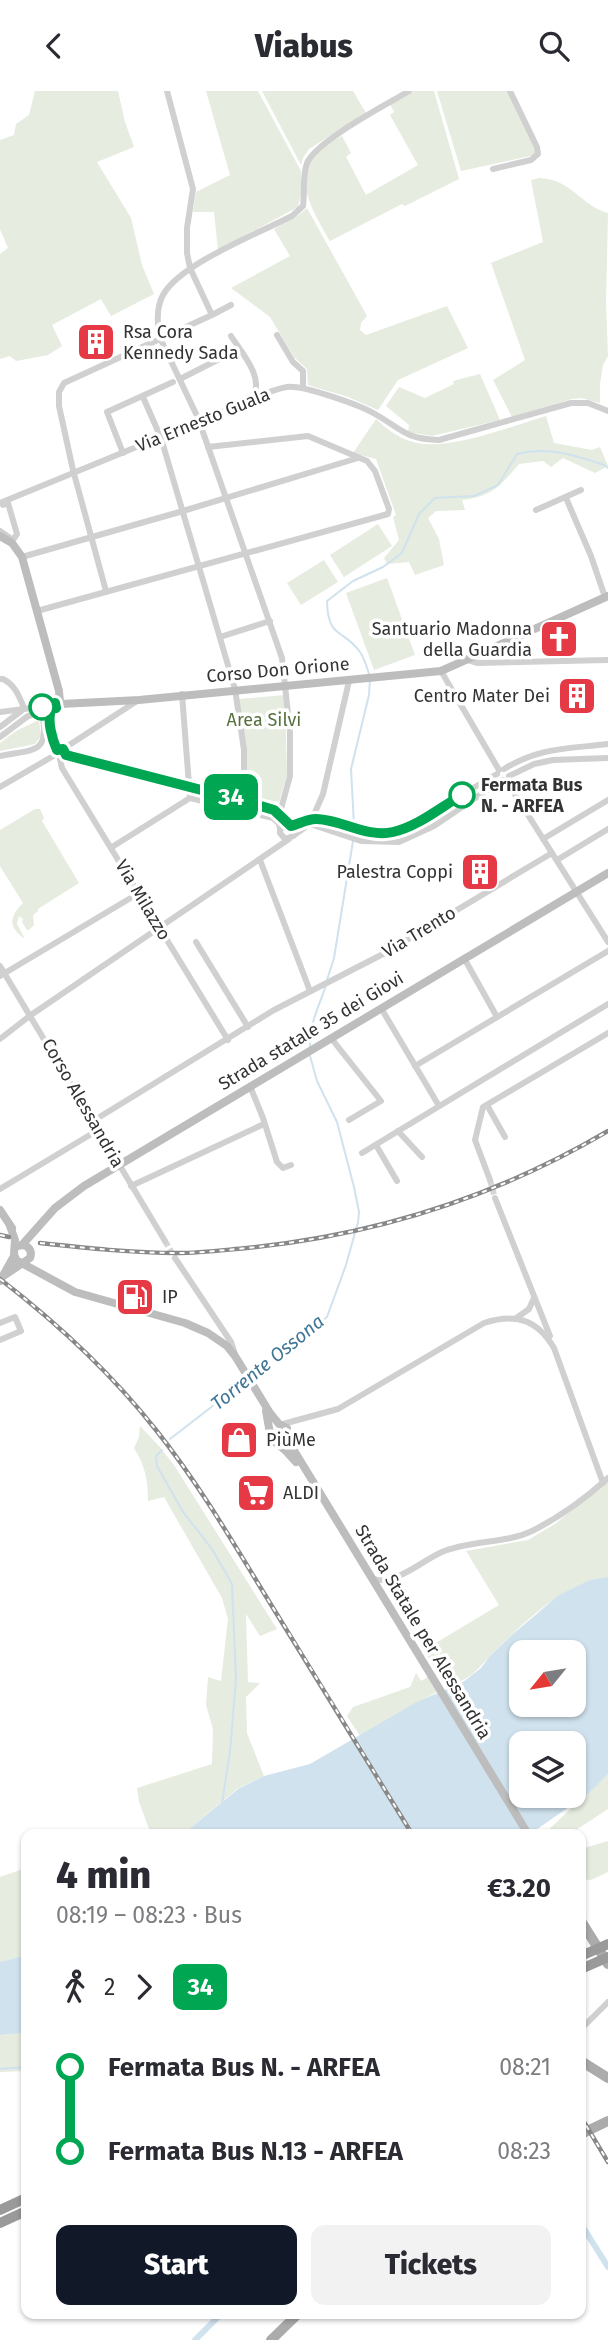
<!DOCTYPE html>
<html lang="en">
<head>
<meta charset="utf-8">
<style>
	body { margin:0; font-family:"Fira Sans",sans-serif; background:#f2f2f3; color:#2b2b33; height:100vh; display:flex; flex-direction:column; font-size:26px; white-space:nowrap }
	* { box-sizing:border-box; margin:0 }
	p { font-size:23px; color:#7c7c81 }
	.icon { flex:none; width:38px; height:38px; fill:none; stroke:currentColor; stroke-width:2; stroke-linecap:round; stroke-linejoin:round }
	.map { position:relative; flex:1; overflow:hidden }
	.drawer { position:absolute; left:21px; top:1738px; width:565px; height:490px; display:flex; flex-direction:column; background:#fff; border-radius:14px; box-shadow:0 2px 5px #0004 }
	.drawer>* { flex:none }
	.badge { padding:0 14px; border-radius:10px; font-size:24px; line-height:46px }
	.needle { width:46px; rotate:240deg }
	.tools { position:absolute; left:509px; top:1549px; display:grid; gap:14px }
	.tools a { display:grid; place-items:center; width:77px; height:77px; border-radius:14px; background:#fff; box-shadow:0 2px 5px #0004; font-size:35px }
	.map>.badge { position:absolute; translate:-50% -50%; box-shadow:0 0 0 4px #fff }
	.legs { display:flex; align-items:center; gap:10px; height:77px; padding:0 35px; font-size:23px }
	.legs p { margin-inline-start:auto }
	.head { display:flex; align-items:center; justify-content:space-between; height:119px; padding:0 35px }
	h1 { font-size:38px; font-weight:800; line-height:52px }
	.cta { display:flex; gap:14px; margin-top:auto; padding:14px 35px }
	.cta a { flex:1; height:80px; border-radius:14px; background:#111827; color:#fff; font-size:28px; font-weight:800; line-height:80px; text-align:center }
	.cta a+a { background:#f2f2f3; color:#2b2b33 }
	ul { padding:0 35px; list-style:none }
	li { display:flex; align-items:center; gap:24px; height:84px; font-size:26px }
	li i { display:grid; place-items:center; width:10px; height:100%; margin:0 9px; background:currentColor }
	li i::after { content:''; width:18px; height:18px; margin:-9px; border:5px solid; border-radius:50%; background:#fff }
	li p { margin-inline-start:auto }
	li:first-child i { background:linear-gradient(#0000 50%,currentColor 0) }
	li:last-child i { background:linear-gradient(currentColor 50%,#0000 0) }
	header { display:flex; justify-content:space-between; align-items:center; height:91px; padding:0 35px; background:#fff; font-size:32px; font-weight:800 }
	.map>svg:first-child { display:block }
	.green { fill:#e6ecdf }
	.water { fill:#cfe2ee; fill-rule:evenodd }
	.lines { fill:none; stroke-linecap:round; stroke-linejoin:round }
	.stream { stroke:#cfe2ee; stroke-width:2 }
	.canal { stroke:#cfe2ee; stroke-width:6 }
	.street-tunnel { stroke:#d6d6d6; stroke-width:6; stroke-dasharray:6 3; stroke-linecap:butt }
	.street { stroke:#d0d0d0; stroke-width:6 }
	.secondary { stroke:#bdbdbd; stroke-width:8 }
	.primary { stroke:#ababab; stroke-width:10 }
	.highway { stroke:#9a9a9a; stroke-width:10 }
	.rail-casing { stroke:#888; stroke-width:4.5 }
	.rail { stroke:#fff; stroke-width:2; stroke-dasharray:5; stroke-linecap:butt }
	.line-1-casing { stroke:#fff; stroke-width:16 }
	.line-1 { stroke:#00a651; stroke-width:10 }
	.stop-1-dot { fill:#fff; stroke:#00a651; stroke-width:3.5 }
	.labels { text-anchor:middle; stroke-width:7; stroke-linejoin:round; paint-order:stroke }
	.poi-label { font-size:18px; fill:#333; stroke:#fff; text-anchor:start }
	.street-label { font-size:18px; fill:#333; stroke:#fff }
	.park-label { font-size:18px; fill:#56703f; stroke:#fff }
	.stop-label { font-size:18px; font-weight:bold; fill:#333; stroke:#fff; text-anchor:start }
	.water-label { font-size:19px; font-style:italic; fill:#3f7597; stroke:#fff }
</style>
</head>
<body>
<header><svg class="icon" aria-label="back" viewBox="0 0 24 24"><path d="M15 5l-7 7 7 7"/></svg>Viabus<svg class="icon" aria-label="search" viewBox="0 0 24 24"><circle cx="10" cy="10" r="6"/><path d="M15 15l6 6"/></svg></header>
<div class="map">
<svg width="608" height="2249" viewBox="0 0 608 2249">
	<rect width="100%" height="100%" fill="#fff"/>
	<!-- green -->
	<g class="green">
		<polygon points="35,0 118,0 125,31 134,56 97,71 131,127 142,174 154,203 111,225 101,208 52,234 62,255 48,264 16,270 10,265 0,268 0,163 8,157 0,138 0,49 14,44 16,33 29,24"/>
		<polygon points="206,0 258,0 301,80 301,103 298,116 218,159 214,121 193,121 196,101 230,84"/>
		<polygon points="262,0 353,0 366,22 309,58 303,67 301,74"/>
		<path d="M413,0h21l25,88 -54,27 -3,-2 -72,37c-12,-21 -36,-57 -19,-82 7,-11 20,-17 31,-23l9,17 -5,4 20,38 52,-30 -28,-50 4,-3 -4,-8z"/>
		<polygon points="437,0 509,0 535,55 535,64 461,80"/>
		<path d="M539,87c33,1 42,28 69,35l-2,90 2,53 -5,9 -3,19v19l-19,-5 -9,1 -60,18 -19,-37 32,-20 -34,-97 52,-21 -12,-62z"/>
		<polygon points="307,117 367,225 361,232 360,239 366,244 447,215 468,257 398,289 378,319 348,306 308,294 307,278 294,266 270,226 231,197 290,165 274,138 296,126"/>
		<polygon points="480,283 500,329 432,345 408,341 409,334 386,315 399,296 425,307 454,293 453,290"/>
		<path d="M546,325l8,27 38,7 8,-3 8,19 -13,7 -32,-15 -12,9 -8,-6 -24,3c-19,22 -26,32 -57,36l3,10 -29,1 -8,7 11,21 5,26 -29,10 -6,-13 -22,2 -3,-6 15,-18 -6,-23 3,-2 -20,-56 -23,-6 23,-34c11,10 22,19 37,23 33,10 99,-16 133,-26z"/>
		<polygon points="378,433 392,455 344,486 330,464"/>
		<polygon points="324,469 338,491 301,514 287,492"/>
		<polygon points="387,487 415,564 374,579 346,502"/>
		<polygon points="285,604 287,684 279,711 248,706 246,659 239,608"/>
		<polygon points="39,629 41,645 35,653 0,660 0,652 16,640"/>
		<path d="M35,718h5l4,9 -2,3 37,62 -41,26v2l-5,4 1,10 -5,5h-2l-5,-8 1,-3 -4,-3 -2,8 8,15c-17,-12 -16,-22 -2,-36l-23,-37v-36z"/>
		<polygon points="490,765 499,780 475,795 465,780"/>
		<path d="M140,1335l19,20 15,19 103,164 -17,7 -14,-22 2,68 12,1 -14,14 1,36 17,43 -27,13 -54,45h-32l-12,-32 -2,-14 75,-24 1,-35 -7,-24 2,-28 13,4 7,-62 -6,-21 -58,-101 -16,4c0,-22 -3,-35 -14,-53l5,-11z"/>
		<path d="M608,1390v96c-45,7 -79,41 -111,72 -20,20 -23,29 -51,38l-22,-37 75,-45 -33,-54 62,-11 27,-16z"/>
		<polygon points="416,1582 421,1590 428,1586 437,1601 360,1645 347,1625 353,1616 410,1596"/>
		<polygon points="608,1683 608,1718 570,1743 544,1743"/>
		<polygon points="608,1750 608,1781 591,1789 581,1788 581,1758"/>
		<polygon points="26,1777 26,1864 0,1871 0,1786"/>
		<polygon points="26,1942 26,1980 0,1981 0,1944"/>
	</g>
	<!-- water -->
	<g class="water">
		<path d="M608,1486v197l-19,19 -59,41h-347l55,-45 26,-13 46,-12 105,-61 48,-21 18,-14 9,-12 23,-22 46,-39 31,-15zM522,1561h52v53h-52zM522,1652h52v52h-52z"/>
		<polygon points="26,1864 26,1942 0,1944 0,1871"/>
	</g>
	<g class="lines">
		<!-- stream -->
		<g class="stream">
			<path d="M369,583c-2,-7 -5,-16 -9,-22 -17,-24 -32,-12 -33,-51l26,-20 30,-14 19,-14 17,-39 16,-16 39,-2 24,-11 19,-31c30,-8 58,1 87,11l4,3"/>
			<polyline points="354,734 351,678 369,604 370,588"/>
			<polyline points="327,889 334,867 353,750"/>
			<path d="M310,956c-1,-23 9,-40 16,-62"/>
			<polyline points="252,1284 327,1226 346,1174 358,1131 359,1121 354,1096 337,1031 317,990 310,965"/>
			<polyline points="170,1348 245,1290"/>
			<polyline points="162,1359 156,1365 157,1375 183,1421 212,1458 232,1493 236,1588 230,1660 222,1713"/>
			<polyline points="0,1978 26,1976"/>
		</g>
		<!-- canal -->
		<g class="canal">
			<polyline points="581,2133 608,2176"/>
			<polyline points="195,2249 222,2222"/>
		</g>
		<!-- street-tunnel -->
		<g class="street-tunnel">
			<polyline points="490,1089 495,1107"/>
			<polyline points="165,1150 175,1167"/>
		</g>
		<!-- street -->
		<g class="street">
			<polyline points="167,0 193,98 187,137 187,162 190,177 212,224 231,214"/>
			<polyline points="493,78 531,69 538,63 537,56 510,0"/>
			<polyline points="277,244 293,271 303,280 303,297"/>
			<path d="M231,245c10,16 35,43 21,62"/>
			<polyline points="180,288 239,258"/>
			<polyline points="143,306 161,347 235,598 244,659 244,710"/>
			<polyline points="123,362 107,321 173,291"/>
			<polyline points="566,407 591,465 605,506"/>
			<path d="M0,412l251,-103c11,-5 23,-11 36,-13 16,-2 73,18 88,27 28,16 30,25 64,26l132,-37h17l20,8"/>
			<polyline points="536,419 581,399"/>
			<polyline points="0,440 13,449 17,443 8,412 3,414"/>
			<polyline points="22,466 183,420 358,367"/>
			<polyline points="106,500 73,379 59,315 59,301 64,292 212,224"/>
			<polyline points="37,520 388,423 389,418 375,380 367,370 308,345 208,356"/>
			<polyline points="220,546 270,530"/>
			<polyline points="467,569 477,572 608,569"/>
			<polyline points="441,580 499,679"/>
			<path d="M0,588h3c12,6 16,17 21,29"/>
			<path d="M51,618c-4,13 1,29 6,41"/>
			<polyline points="0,621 40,616 56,612"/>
			<polyline points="0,636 21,620"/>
			<polyline points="0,646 28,625 56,617"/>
			<polyline points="63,658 137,610"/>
			<polyline points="66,664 190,694 274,719 294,740 293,745 285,748 280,742 280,738 288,734"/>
			<path d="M0,665c35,-7 50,-2 42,-44"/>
			<polyline points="60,668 62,677 228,949"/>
			<path d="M504,678c36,-22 63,-20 104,-25"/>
			<polyline points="509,685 534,673 553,669 608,667"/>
			<polyline points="506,689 608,851"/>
			<polyline points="0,696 55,664"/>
			<polyline points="190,707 273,727 279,733 280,738"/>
			<path d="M279,725l11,-40v-44l-8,-74 -84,-240 -38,-80c-3,-14 -4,-30 3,-43 17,-31 96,-62 129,-79l11,-10c2,-14 -1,-29 4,-43 9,-22 79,-58 102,-72"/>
			<polyline points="312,728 323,703 349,590"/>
			<polyline points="291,735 312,728 320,728 376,741 393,741 407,736 497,683"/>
			<polyline points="293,745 308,734 313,734 361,750 399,751 434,735 502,689"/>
			<polyline points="543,748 608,709"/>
			<polyline points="112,756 190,707 182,603"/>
			<polyline points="260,769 310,900"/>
			<polyline points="557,769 608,738"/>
			<polyline points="196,851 248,936"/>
			<polyline points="464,867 497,926"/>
			<polyline points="0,875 165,1150"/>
			<polyline points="0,885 139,802"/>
			<polyline points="381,917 439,1015"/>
			<polyline points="331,947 381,1010 349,1029"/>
			<polyline points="0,948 31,924 289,748"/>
			<polyline points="415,975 608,860"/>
			<polyline points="250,995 263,1027 277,1071 283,1077 291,1074"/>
			<polyline points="487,1014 505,1046"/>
			<polyline points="93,1030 274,919 385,862 552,762"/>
			<polyline points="398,1040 422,1066"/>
			<polyline points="376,1054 397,1090"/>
			<polyline points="362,1062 608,913"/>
			<polyline points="490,1089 475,1049 483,1016 608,942"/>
			<polyline points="131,1095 264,1033"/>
			<polyline points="0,1098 98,1039"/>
			<polyline points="495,1107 550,1245"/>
			<polyline points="175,1167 231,1251 235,1263"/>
			<polyline points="515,1228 529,1218 534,1207"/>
			<polyline points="0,1232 15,1226 21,1240 0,1249"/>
			<path d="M283,1333l55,-15 146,-86c31,-10 53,-4 70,25l49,135"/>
			<path d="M373,1488c24,6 48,-18 69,-27 28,-12 62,-8 90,-21 26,-13 54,-33 76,-53"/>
			<polyline points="581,1938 608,1911"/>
		</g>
		<!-- secondary -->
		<g class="secondary">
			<polyline points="0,445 12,452 22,466 59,600 60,611"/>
			<polyline points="61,613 58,617 55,615 57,611 61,613 139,609 441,580 608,505"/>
			<polyline points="0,1119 12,1137"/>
			<polyline points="10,1135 15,1149 14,1163 16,1169 75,1201 185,1232 208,1242 227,1255 235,1265 270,1322 279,1333 287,1337 287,1348 278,1352"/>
			<polyline points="22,1154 55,1117 84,1095 608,782"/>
			<path d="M5,1184l25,-17c3,-8 -3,-15 -12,-12"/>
			<polyline points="0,1190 14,1165"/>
			<polyline points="266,1320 271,1348 285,1359 296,1371"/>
			<polyline points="287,1348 528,1743"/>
		</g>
		<!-- primary -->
		<g class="primary">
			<polyline points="581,1830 608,1873"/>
			<polyline points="581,1970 608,1987"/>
			<polyline points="581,2043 608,2030"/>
			<polyline points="271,2249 299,2222"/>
		</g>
		<!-- highway -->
		<g class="highway">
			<polyline points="581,1865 608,1853"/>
			<polyline points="581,1878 608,1866"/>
			<polyline points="0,2119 26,2107"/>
			<polyline points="0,2132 26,2120"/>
		</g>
		<defs>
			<g id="rail">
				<polyline points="0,1144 9,1146"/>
				<path d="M40,1152c46,5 92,10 138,10 23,0 46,-3 69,-5 129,-13 249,-51 361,-117"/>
				<path d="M0,1188c57,44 111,94 156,151 43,54 78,114 114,173 48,77 95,154 142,231"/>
				<polyline points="581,2026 608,2071"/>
			</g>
		</defs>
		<!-- rail casing -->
		<use href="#rail" class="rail-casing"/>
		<!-- rail -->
		<use href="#rail" class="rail"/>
	</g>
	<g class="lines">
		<defs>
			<path id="line-1" d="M42,616l13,-4 1,5 -5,1c-4,12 1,30 6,41l6,-1 3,6 178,46 30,9 17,16c8,-2 18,-8 26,-7 26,1 50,19 76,13 24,-5 48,-25 69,-37"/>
		</defs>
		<!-- line-1 casing -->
		<use href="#line-1" class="line-1-casing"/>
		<!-- line-1 -->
		<use href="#line-1" class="line-1"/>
	</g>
	<!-- icons -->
	<defs>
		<symbol id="building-square" viewBox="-11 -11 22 22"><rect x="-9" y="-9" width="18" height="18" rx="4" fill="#e63946" stroke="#fff"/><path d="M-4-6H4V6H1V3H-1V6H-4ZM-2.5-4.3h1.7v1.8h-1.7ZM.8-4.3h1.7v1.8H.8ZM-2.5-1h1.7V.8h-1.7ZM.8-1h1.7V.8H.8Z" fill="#fff"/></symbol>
		<symbol id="church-square" viewBox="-11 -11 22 22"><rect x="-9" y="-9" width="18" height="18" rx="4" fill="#e63946" stroke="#fff"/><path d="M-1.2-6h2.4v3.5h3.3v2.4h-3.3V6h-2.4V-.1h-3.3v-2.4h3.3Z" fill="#fff"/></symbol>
		<symbol id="fuel-square" viewBox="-11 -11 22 22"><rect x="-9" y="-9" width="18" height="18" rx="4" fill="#e63946" stroke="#fff"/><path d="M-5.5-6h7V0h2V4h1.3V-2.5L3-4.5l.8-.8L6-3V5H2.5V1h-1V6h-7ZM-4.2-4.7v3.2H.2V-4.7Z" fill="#fff"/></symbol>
		<symbol id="shop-square" viewBox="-11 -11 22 22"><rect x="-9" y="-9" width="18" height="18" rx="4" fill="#e63946" stroke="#fff"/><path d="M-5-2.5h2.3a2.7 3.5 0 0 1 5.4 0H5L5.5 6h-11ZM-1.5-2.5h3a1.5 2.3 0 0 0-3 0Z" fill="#fff"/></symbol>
		<symbol id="supermarket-square" viewBox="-11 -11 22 22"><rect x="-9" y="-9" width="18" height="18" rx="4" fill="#e63946" stroke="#fff"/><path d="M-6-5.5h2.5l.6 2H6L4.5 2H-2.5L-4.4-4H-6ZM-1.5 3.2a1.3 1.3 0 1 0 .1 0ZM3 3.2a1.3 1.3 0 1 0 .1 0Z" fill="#fff"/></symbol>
	</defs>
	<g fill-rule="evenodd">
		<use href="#building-square" x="74" y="229" width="44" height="44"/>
		<use href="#church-square" x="537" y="526" width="44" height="44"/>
		<use href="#building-square" x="555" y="583" width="44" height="44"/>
		<use href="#building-square" x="458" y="759" width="44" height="44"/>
		<use href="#fuel-square" x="113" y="1184" width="44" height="44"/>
		<use href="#shop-square" x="217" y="1327" width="44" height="44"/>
		<use href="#supermarket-square" x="234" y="1380" width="44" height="44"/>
	</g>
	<!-- markers -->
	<g class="stop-1-dot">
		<circle cx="42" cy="616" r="12"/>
		<circle cx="462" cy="704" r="12"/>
	</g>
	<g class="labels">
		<!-- poi labels -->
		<g class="poi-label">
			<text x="123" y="247">Rsa Cora<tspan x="123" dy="21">Kennedy Sada</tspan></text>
			<text x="532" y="544" text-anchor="end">Santuario Madonna<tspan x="532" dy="21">della Guardia</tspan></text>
			<text x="550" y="611" text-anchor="end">Centro Mater Dei</text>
			<text x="453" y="787" text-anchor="end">Palestra Coppi</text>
			<text x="162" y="1212">IP</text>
			<text x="266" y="1355">PiùMe</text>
			<text x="283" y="1408">ALDI</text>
		</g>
		<!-- street labels -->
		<g class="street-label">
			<text transform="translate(203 329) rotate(-22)" y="6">Via Ernesto Guala</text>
			<text transform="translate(278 579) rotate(-5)" y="6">Corso Don Orione</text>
			<text transform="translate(143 809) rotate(59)" y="6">Via Milazzo</text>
			<text transform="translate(419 841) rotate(-31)" y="6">Via Trento</text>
			<text transform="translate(311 940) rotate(-31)" y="6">Strada statale 35 dei Giovi</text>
			<text transform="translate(83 1012) rotate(60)" y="6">Corso Alessandria</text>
			<text transform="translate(423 1541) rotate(59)" y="6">Strada Statale per Alessandria</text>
		</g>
		<!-- park labels -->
		<g class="park-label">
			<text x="264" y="635">Area Silvi</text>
		</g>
		<!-- stop labels -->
		<g class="stop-label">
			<text x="481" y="700">Fermata Bus<tspan x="481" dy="21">N. - ARFEA</tspan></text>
		</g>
		<!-- water labels -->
		<g class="water-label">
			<text transform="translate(267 1271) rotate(-39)" y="7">Torrente Ossona</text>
		</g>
	</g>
</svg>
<div class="tools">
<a><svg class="needle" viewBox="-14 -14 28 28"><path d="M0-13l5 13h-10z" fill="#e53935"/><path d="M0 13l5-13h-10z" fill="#7c7c81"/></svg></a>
<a><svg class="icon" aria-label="layers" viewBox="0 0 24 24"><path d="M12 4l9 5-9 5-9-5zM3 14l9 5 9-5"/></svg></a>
</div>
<b class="badge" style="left:231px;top:706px;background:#00a651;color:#fff">34</b>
<section class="drawer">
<div class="head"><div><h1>4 min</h1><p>08:19 – 08:23 · Bus</p></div><b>€3.20</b></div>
<div class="legs"><svg class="icon" aria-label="walk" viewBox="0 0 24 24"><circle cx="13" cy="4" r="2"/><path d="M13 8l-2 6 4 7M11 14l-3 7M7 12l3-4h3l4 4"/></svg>2<svg class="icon" aria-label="forward" viewBox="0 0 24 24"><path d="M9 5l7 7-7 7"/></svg><b class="badge" style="background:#00a651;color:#fff">34</b></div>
<ul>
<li><i style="color:#00a651"></i><b>Fermata Bus N. - ARFEA</b><p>08:21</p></li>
<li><i style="color:#00a651"></i><b>Fermata Bus N.13 - ARFEA</b><p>08:23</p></li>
</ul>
<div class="cta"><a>Start</a><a>Tickets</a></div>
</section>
</div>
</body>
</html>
